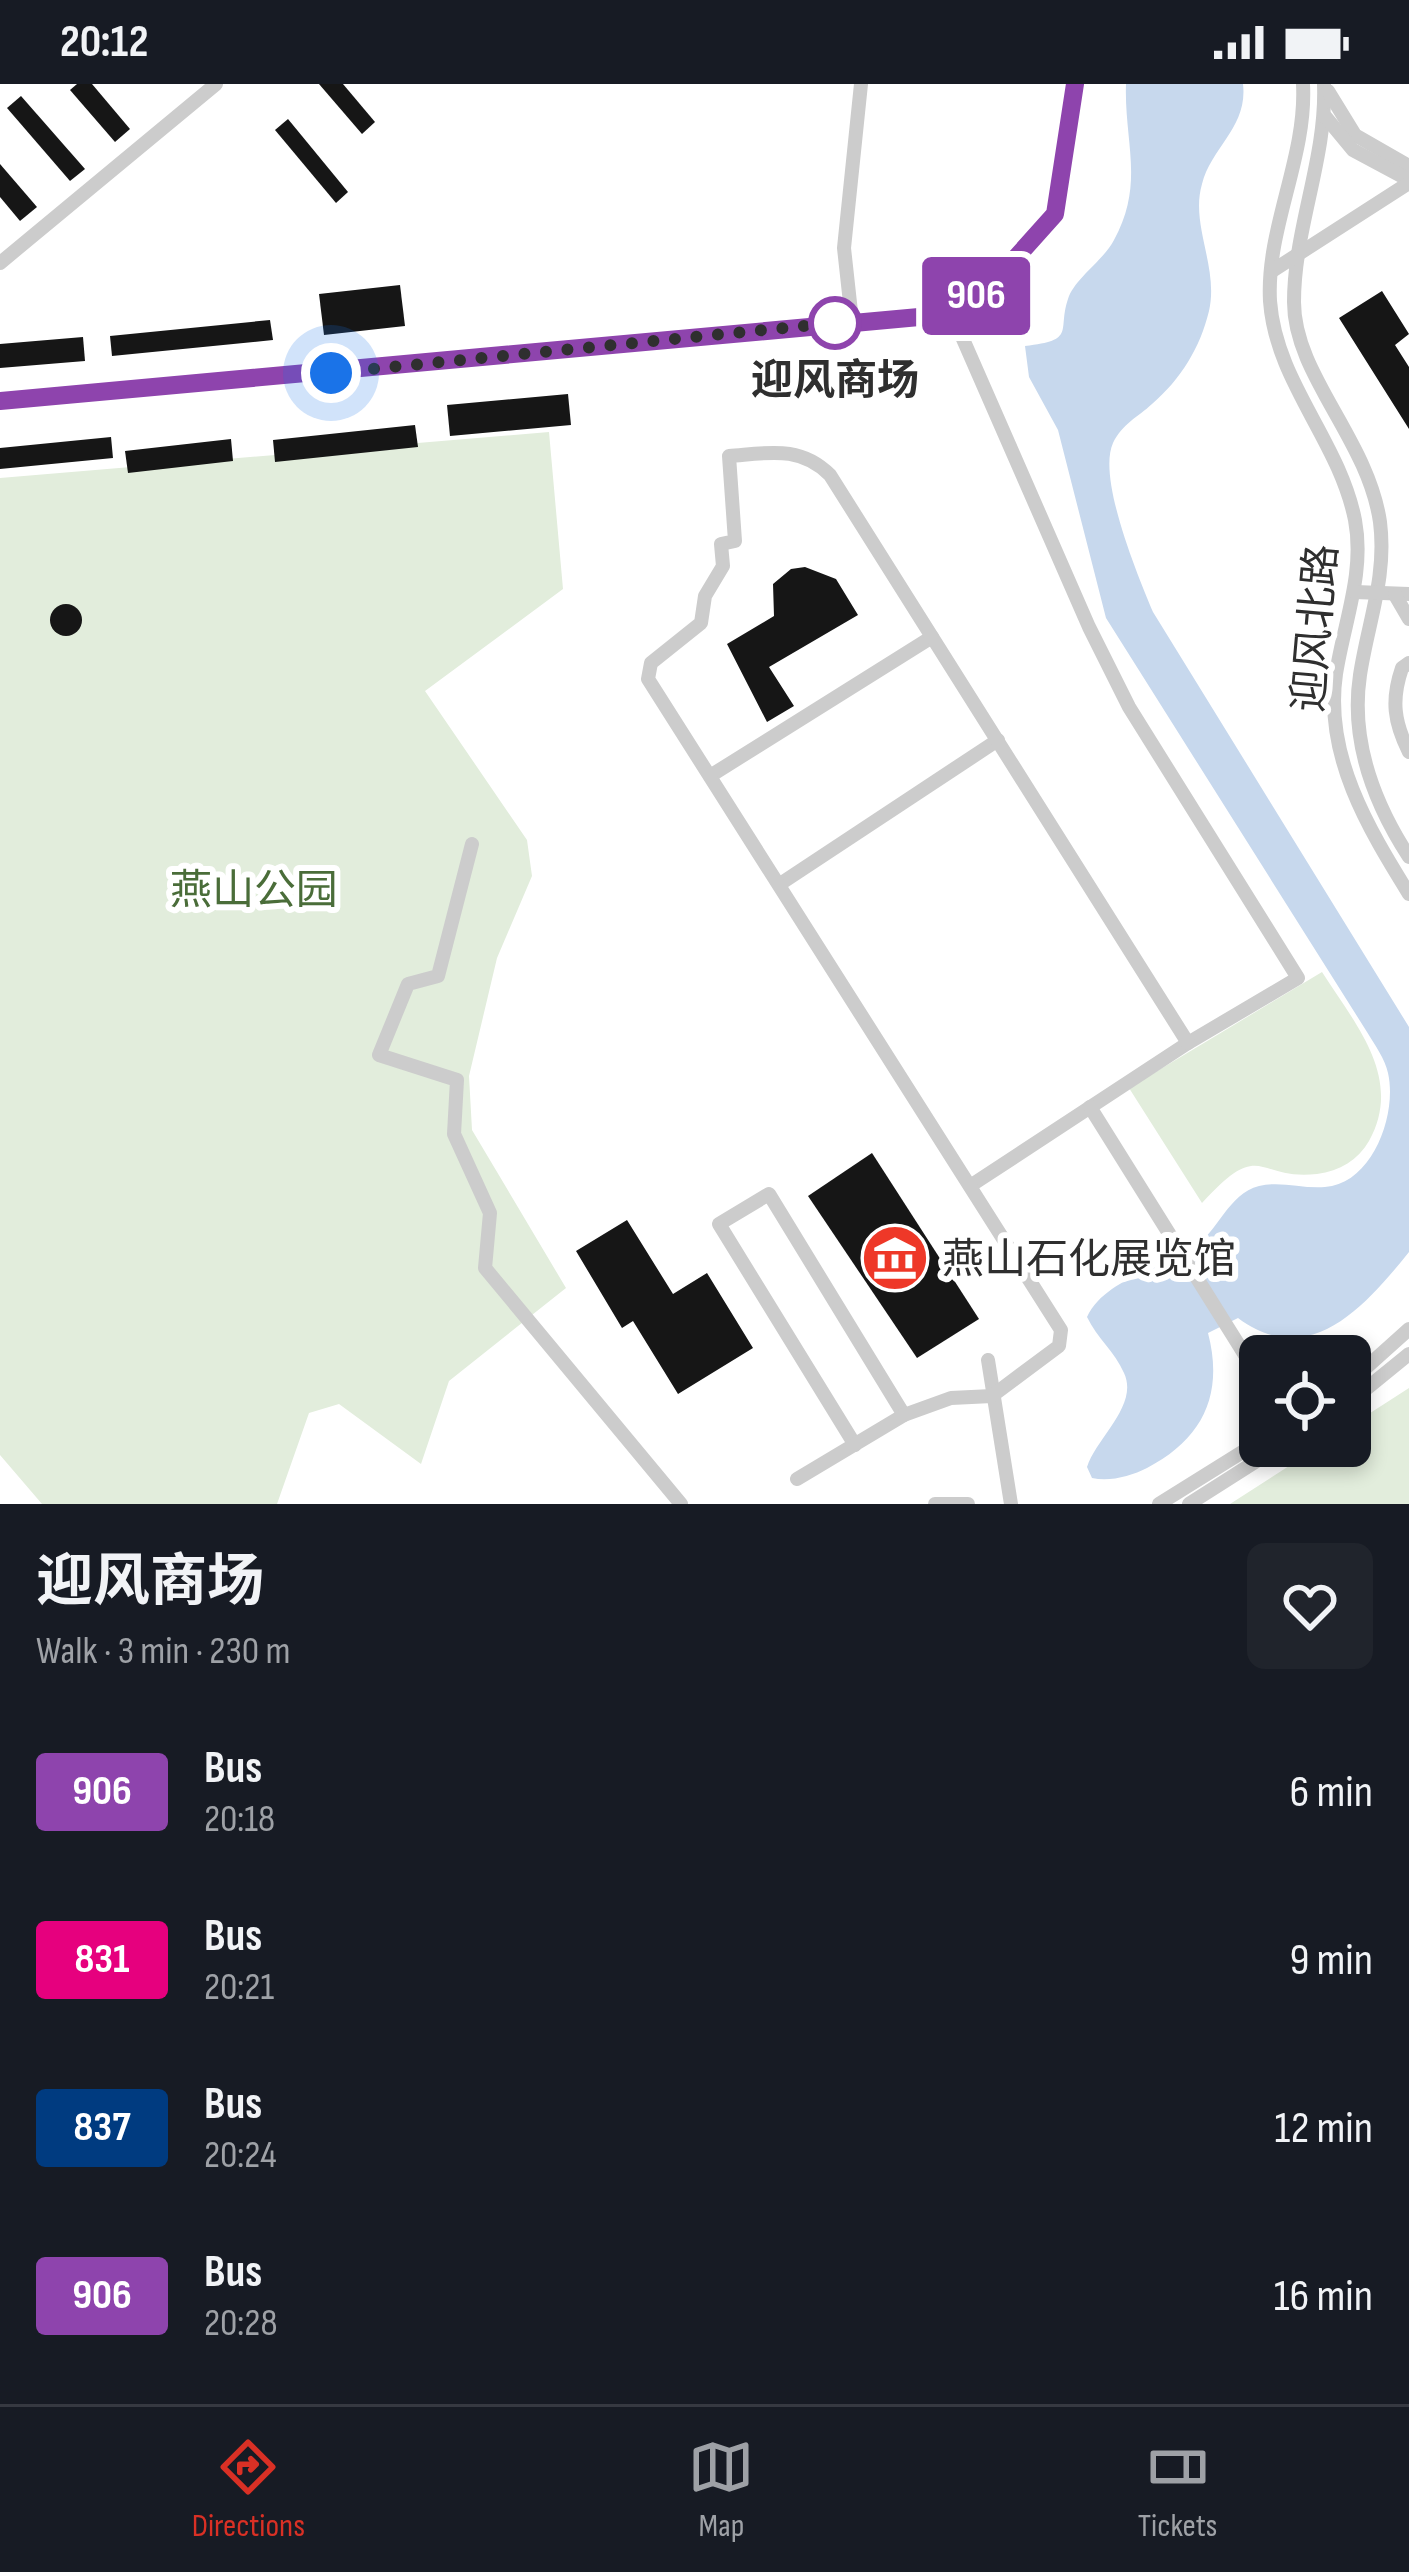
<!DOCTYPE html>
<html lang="en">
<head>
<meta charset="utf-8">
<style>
	body { margin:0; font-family:"Sofia Sans Condensed","Noto Sans SC",sans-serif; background:#20242c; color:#f1f3f6; height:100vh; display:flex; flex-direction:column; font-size:45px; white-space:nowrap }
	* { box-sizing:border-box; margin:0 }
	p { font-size:39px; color:#9ea1a6 }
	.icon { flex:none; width:66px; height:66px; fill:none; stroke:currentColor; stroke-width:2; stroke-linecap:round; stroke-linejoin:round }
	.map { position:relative; height:1420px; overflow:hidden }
	.side { display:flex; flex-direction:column; background:#171b24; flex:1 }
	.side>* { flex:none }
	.badge { padding:0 24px; border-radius:9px; font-size:42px; line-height:78px }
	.controls { position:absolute; left:1239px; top:1251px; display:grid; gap:24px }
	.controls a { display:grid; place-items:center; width:132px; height:132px; border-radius:18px; background:#171b24; box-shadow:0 6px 18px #0003; font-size:60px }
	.you { position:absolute; width:60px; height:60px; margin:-30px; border:9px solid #fff; border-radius:50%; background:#1a73e8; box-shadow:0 0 0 18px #1a73e833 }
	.map>.badge { position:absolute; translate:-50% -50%; box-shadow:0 0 0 6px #fff }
	.round { display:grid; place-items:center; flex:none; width:126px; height:126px; border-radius:18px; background:#20242c }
	.summary { display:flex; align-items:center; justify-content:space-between; height:204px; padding:0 36px }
	h1 { font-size:57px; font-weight:700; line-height:90px }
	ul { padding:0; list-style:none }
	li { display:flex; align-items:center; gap:36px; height:168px; padding:0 36px }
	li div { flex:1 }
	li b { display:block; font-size:45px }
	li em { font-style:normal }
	li .badge { min-width:132px; font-weight:700; text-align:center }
	.status { display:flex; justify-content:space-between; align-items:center; height:84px; padding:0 60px; background:#171b24; direction:ltr }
	.status svg { height:33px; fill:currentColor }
	.tabs { display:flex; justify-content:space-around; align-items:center; height:168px; border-top:3px solid #363941; background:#171b24; font-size:33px; color:#9ea1a6 }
	.tabs a { display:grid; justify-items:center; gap:6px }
	.tabs .current { color:#d93025 }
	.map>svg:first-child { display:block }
	.green { fill:#e2eddc }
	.water { fill:#c7d8ed }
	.building { fill:#161616 }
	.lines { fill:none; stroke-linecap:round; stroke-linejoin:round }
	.minor { stroke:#ccc; stroke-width:14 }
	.line-casing { stroke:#fff; stroke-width:27 }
	.line { stroke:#8e44ad; stroke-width:18 }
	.walk { stroke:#2f2f2f; stroke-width:12; stroke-dasharray:0 21.6 }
	.stop-dot { fill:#fff; stroke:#8e44ad; stroke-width:6 }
	.labels { text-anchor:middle; stroke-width:12; stroke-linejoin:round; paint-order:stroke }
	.stop-label { font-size:42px; font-weight:bold; fill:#2f2f2f; stroke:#fff }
	.street-label { font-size:42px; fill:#2f2f2f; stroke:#fff }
	.park-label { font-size:42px; fill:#4a6d39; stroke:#fff }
	.poi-label { font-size:42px; fill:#2f2f2f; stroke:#fff; text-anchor:start }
</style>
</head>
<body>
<div class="status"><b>20:12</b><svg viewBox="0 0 49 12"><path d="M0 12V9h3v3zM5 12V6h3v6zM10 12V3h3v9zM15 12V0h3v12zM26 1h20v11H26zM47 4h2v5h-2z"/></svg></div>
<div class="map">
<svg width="1409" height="1420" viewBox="0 0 1409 1420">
	<rect width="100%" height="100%" fill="#fff"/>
	<!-- green -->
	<g class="green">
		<polygon points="549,348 563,505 425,607 527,756 532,792 497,874 469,992 472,1046 566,1204 449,1297 421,1380 339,1320 309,1329 277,1420 42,1420 0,1371 0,394"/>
		<path d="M1322,888c33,52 82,106 47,169 -11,19 -29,30 -52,33 -62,7 -54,-38 -115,29l-73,-115z"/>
		<polygon points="1409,1304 1409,1420 1230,1420 1320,1362 1350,1362 1350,1342"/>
	</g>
	<!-- water -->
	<path class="water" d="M1126,0h117c5,43 -31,62 -41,100 -12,41 17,83 7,127 -9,37 -28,68 -57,93 -14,13 -30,20 -39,39 -16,35 25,133 40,169l256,415v225c-42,52 -99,120 -171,66l-30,15c16,61 -5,106 -61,135 -16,8 -37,14 -55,10l-5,-11c10,-30 52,-62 37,-94 -9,-21 -27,-35 -37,-56 18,-38 73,-48 106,-69 25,-16 35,-54 66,-62 24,-6 49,5 73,0 43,-9 65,-74 56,-113 -3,-14 -13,-28 -21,-41l-261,-414 -48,-188 -29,-53 -4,-31c52,-6 32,-15 43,-47 6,-20 36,-39 46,-59 31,-57 10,-98 12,-156z"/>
	<!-- building -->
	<g class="building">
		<polygon points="77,0 92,0 130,45 115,58 70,6"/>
		<polygon points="319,0 343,0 375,38 362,50"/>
		<polygon points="21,12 85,85 70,97 7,24"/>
		<polygon points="288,35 348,108 336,119 275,46"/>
		<polygon points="0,80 37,123 20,137 0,113"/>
		<polygon points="400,201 405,242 324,251 319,210"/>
		<polygon points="1382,207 1409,250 1395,261 1409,283 1409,345 1339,234"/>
		<polygon points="270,236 273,256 112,272 110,252"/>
		<polygon points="83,253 85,277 0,284 0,260"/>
		<polygon points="568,310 571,341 450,352 447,321"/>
		<polygon points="415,341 418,363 275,378 273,356"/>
		<polygon points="111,353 113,374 0,385 0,364"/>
		<polygon points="231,355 233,377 128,389 125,367"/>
		<polygon points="805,483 836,495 858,531 769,583 794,622 767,638 727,560 774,532 773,500 791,485"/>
		<circle cx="66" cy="536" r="16"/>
		<polygon points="872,1069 979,1235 917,1274 808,1112"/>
		<polygon points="627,1136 673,1210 707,1189 753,1264 678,1310 633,1237 622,1244 576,1167"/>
	</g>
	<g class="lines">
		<!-- minor -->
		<g class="minor">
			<path d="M1303,0c4,73 -37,144 -33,217 6,82 69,139 85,219 10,53 -11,102 -19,154 -12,81 32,154 73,220"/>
			<path d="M1324,0c3,74 -30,144 -30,218 0,73 74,137 86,220 7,55 -12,100 -20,153 -10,66 14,128 49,182"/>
			<polyline points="1328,7 1355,51 1409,82"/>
			<polyline points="1324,31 1353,66 1409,96"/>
			<polyline points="0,179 216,0"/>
			<polyline points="1272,187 1409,99"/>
			<polyline points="952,230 1089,543 1129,623 1298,894 1188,959 970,1102"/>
			<polyline points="852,237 844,164 861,0"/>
			<polyline points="0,317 952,230 996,196 1055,130 1075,0"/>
			<polyline points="1355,508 1409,510"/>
			<polyline points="1395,511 1409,535"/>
			<path d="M1409,579l-7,5c-11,32 -8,54 7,84"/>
			<polyline points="710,692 932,553"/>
			<polyline points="472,760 438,892 408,900 379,971 457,996 454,1050 490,1129 485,1184 681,1420"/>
			<polyline points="780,800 998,656"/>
			<polyline points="1090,1023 1260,1295"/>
			<polyline points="988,1276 1011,1420"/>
			<polyline points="1350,1298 1409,1245"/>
			<polyline points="1350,1318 1409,1270"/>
			<polyline points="855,1361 719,1140 769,1110 904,1331"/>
			<path d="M797,1395l107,-64 47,-17 41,-2 67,-50 2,-16 -413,-651 3,-16 50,-40 4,-27 18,-30 -2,-22 14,-3 -6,-85c39,-3 71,-11 101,19l358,568"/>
			<polyline points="935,1420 968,1420"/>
			<polyline points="1159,1420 1260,1357"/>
			<polyline points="1189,1420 1280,1362"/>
		</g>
	</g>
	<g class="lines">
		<defs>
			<polyline id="line" points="0,317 952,230 996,196 1055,130 1075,0"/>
		</defs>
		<!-- line casing -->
		<use href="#line" class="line-casing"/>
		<!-- line -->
		<use href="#line" class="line"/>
		<!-- walk -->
		<polyline class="walk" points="331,289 835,239"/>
	</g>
	<!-- icons -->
	<defs>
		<symbol id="museum-disc" viewBox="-11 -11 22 22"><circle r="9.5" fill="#ee3828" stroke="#fff"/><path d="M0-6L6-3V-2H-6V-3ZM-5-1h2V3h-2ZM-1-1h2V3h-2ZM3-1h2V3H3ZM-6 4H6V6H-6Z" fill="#fff"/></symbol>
	</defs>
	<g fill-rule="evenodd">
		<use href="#museum-disc" x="857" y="1136" width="76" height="76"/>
	</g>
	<!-- markers -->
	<circle class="stop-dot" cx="835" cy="239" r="24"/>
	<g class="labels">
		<!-- stop labels -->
		<g class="stop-label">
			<text x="835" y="310">迎风商场</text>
		</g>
		<!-- street labels -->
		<g class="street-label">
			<text transform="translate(1314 544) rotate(-85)" y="15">迎风北路</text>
		</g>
		<!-- park labels -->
		<g class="park-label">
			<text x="254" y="820">燕山公园</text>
		</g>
		<!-- poi labels -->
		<g class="poi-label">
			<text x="942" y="1189">燕山石化展览馆</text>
		</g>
	</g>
</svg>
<div class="controls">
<a><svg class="icon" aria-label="locate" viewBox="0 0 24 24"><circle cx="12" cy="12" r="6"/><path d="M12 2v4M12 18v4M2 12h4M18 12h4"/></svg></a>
</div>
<div class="you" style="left:331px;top:289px"></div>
<b class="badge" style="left:976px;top:212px;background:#8e44ad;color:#fff">906</b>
</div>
<section class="side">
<div class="summary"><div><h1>迎风商场</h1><p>Walk · 3 min · 230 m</p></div><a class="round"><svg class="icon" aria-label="heart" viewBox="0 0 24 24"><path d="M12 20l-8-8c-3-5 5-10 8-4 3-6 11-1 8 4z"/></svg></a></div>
<ul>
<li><span class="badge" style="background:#8e44ad;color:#fff">906</span><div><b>Bus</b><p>20:18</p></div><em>6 min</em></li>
<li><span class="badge" style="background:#e6007e;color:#fff">831</span><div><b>Bus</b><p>20:21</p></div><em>9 min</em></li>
<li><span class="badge" style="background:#003b80;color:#fff">837</span><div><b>Bus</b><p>20:24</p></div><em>12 min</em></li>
<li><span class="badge" style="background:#8e44ad;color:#fff">906</span><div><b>Bus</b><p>20:28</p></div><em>16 min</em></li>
</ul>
</section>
<nav class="tabs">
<a class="current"><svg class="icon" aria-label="directions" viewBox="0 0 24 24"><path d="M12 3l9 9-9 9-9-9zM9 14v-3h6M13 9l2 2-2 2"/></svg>Directions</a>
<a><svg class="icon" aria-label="map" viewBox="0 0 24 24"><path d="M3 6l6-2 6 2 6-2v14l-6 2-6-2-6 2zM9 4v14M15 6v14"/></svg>Map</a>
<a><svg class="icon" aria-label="tickets" viewBox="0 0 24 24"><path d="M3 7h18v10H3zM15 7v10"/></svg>Tickets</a>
</nav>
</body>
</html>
